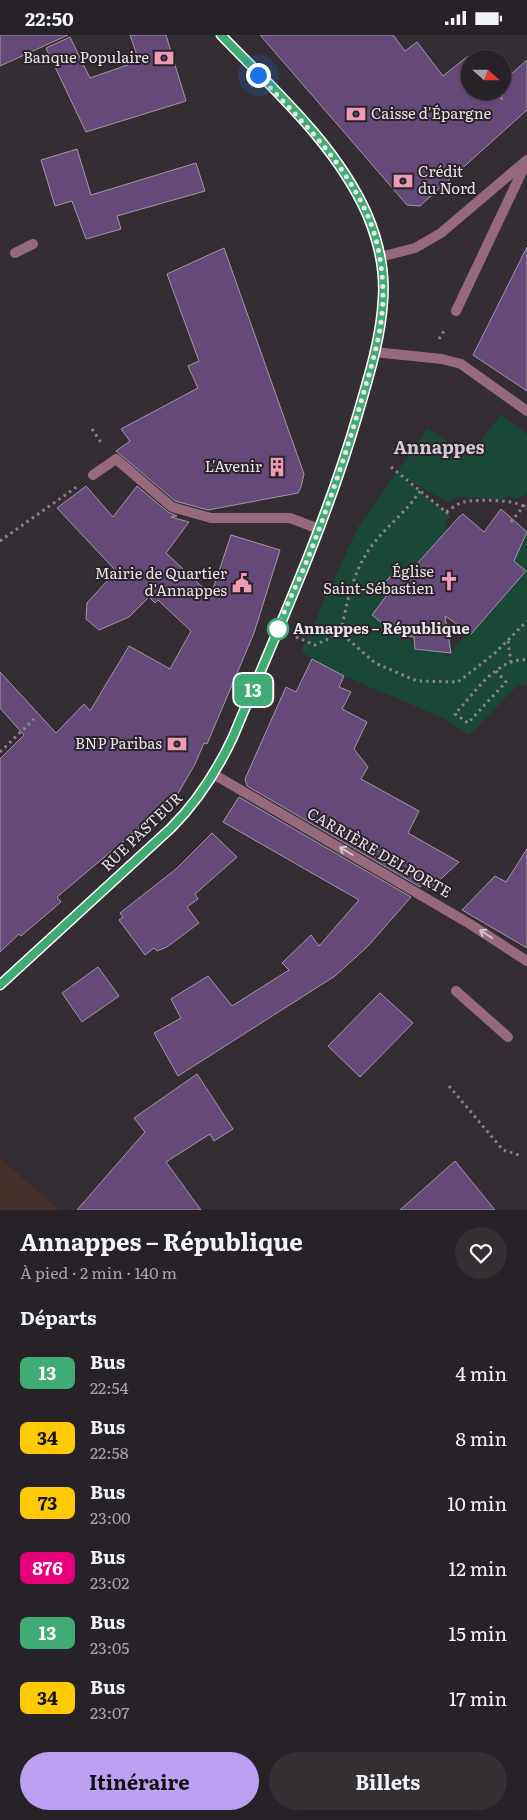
<!DOCTYPE html>
<html lang="fr">
<head>
<meta charset="utf-8">
<style>
	body { margin:0; font-family:Literata,serif; background:#332f33; color:#f1f3f6; height:100vh; display:flex; flex-direction:column; font-size:19px; white-space:nowrap }
	* { box-sizing:border-box; margin:0 }
	p { font-size:16px; color:#a4a4a7 }
	.icon { flex:none; width:28px; height:28px; fill:none; stroke:currentColor; stroke-width:2; stroke-linecap:round; stroke-linejoin:round }
	.map { position:relative; height:1175px; overflow:hidden }
	.panel { display:flex; flex-direction:column; background:#272227; flex:1 }
	.panel>* { flex:none }
	.badge { padding:0 10px; border-radius:8px; font-size:18px; line-height:32px }
	.needle { width:32px; rotate:111deg }
	.buttons { position:absolute; left:461px; top:15px; display:grid; gap:10px }
	.buttons a { display:grid; place-items:center; width:50px; height:50px; border-radius:50%; background:#272227; box-shadow:0 1px 4px #0004,0 0 0 1px #433f44; font-size:25px }
	.you { position:absolute; width:25px; height:25px; margin:-12px; border:4px solid #fff; border-radius:50%; background:#1a73e8; box-shadow:0 0 0 8px #1a73e833 }
	.map>.badge { position:absolute; translate:-50% -50%; box-shadow:0 0 0 2px #fff }
	h2 { padding:0 20px; font-size:19px; line-height:45px }
	.round { display:grid; place-items:center; flex:none; width:52px; height:52px; border-radius:26px; background:#332f33 }
	.headline { display:flex; align-items:center; justify-content:space-between; height:85px; padding:0 20px }
	h1 { font-size:24px; font-weight:700; line-height:38px }
	.primary-button { display:flex; gap:10px; margin-top:auto; padding:10px 20px }
	.primary-button a { flex:1; height:58px; border-radius:30px; background:#bca0f2; color:#111; font-size:20px; font-weight:700; line-height:58px; text-align:center }
	.primary-button a+a { background:#332f33; color:#f1f3f6 }
	ul { padding:0; list-style:none }
	li { display:flex; align-items:center; gap:15px; height:65px; padding:0 20px }
	li div { flex:1 }
	li b { display:block; font-size:19px }
	li em { font-style:normal }
	li .badge { min-width:55px; font-weight:700; text-align:center }
	.status { display:flex; justify-content:space-between; align-items:center; height:35px; padding:0 25px; background:#272227; direction:ltr }
	.status svg { height:14px; fill:currentColor }
	.map>svg:first-child { display:block }
	.education { fill:#45322c }
	.green { fill:#194836 }
	.building { fill:#654a79; stroke:#9f99a4 }
	.lines { fill:none; stroke-linecap:round; stroke-linejoin:round }
	.path { stroke:#8a848a; stroke-width:3; stroke-dasharray:2.5 4; stroke-linecap:butt }
	.service { stroke:#96697d; stroke-width:10 }
	.minor { stroke:#96697d; stroke-width:10 }
	.tertiary { stroke:#96697d; stroke-width:10 }
	.oneway { stroke:#d4c5ce }
	.line-casing { stroke:#fff; stroke-width:11 }
	.line { stroke:#40ab75; stroke-width:8 }
	.walk { stroke:#e9e4e9; stroke-width:5; stroke-dasharray:0 9 }
	.stop-dot { fill:#fff; stroke:#40ab75; stroke-width:2.5 }
	.labels { text-anchor:middle; stroke-width:4; stroke-linejoin:round; paint-order:stroke }
	.poi-label { font-size:15px; fill:#e9e4e9; stroke:#2a232a; text-anchor:end }
	.stop-label { font-size:15px; font-weight:bold; fill:#e9e4e9; stroke:#2a232a; text-anchor:start }
	.street-label { font-size:15px; fill:#e9e4e9; stroke:#2a232a }
	.quarter-label { font-size:18px; font-weight:bold; fill:#d3c9d3; stroke:#2a232a }
</style>
</head>
<body>
<div class="status"><b>22:50</b><svg viewBox="0 0 49 12"><path d="M0 12V9h3v3zM5 12V6h3v6zM10 12V3h3v9zM15 12V0h3v12zM26 1h20v11H26zM47 4h2v5h-2z"/></svg></div>
<div class="map">
<svg width="527" height="1175" viewBox="0 0 527 1175">
	<rect width="100%" height="100%" fill="#342d34"/>
	<!-- education -->
	<polygon class="education" points="0,1124 41,1159 58,1175 0,1175"/>
	<!-- green -->
	<polygon class="green" points="501,379 527,399 527,459 515,464 507,460 503,465 457,461 449,468 400,440 451,481 444,489 448,494 407,542 397,533 380,554 391,564 373,579 392,597 398,595 399,600 406,601 414,609 415,614 444,617 446,622 451,622 451,617 468,597 471,599 481,582 485,584 500,567 497,564 526,536 514,526 522,505 527,499 527,650 517,651 469,700 445,684 344,641 301,617 358,492 428,393 469,422"/>
	<!-- building -->
	<g class="building">
		<polygon points="0,0 68,0 0,31"/>
		<polygon points="130,0 166,0 186,66 86,97 46,13 70,2 90,43 139,26"/>
		<polygon points="260,0 393,0 405,16 417,7 443,41 468,21 470,24 470,56 496,56 502,65 502,47 527,25 527,75 420,171 407,170"/>
		<polygon points="77,114 91,160 196,128 205,156 117,181 121,194 86,204 72,166 55,171 41,125"/>
		<polygon points="527,212 527,356 473,320"/>
		<polygon points="224,213 304,439 301,452 298,458 208,475 175,466 116,416 130,406 121,394 198,353 188,331 199,326 167,239"/>
		<polygon points="86,451 113,482 137,451 168,477 177,481 171,482 189,487 166,518 211,560 231,500 280,515 254,598 207,709 204,708 195,729 176,762 57,862 61,867 21,901 19,899 0,917 0,724 24,700 0,673 0,637 56,698 84,669 90,676 129,611 170,634 191,596 158,565 155,568 149,562 129,582 99,595 86,584 87,568 116,536 57,473"/>
		<polygon points="501,474 527,497 514,526 526,536 471,599 445,581 451,618 415,614 414,602 397,600 372,580 387,560 379,554 398,533 406,541 459,482 463,479 484,497"/>
		<polygon points="312,624 344,641 339,652 351,657 342,674 367,687 354,714 368,732 361,744 419,776 408,798 459,827 429,855 422,850 420,852 247,751 245,744 286,652 296,657"/>
		<polygon points="239,762 411,862 368,911 335,941 178,1041 154,998 181,983 171,964 208,941 232,971 289,935 282,928 311,900 319,911 359,865 223,787"/>
		<polygon points="212,798 237,822 195,859 198,864 187,872 199,888 167,912 157,916 154,913 145,920 119,885 123,882 120,878 176,834"/>
		<polygon points="527,814 527,913 462,875 495,841 506,847"/>
		<polygon points="98,932 119,961 82,987 62,958"/>
		<polygon points="380,958 413,988 360,1042 328,1011"/>
		<polygon points="197,1039 233,1094 214,1106 210,1099 166,1127 201,1175 77,1175 145,1097 134,1083"/>
		<polygon points="455,1126 495,1175 400,1175"/>
	</g>
	<g class="lines">
		<!-- path -->
		<g class="path">
			<polyline points="439,304 446,293"/>
			<polyline points="92,394 102,409"/>
			<path d="M391,432l55,45c5,-3 12,-9 18,-10 13,-3 55,-3 63,7"/>
			<path d="M420,456c-13,20 -32,34 -46,52 -20,24 -28,61 -33,90l34,30 42,18 41,1 37,-29 32,-32"/>
			<polyline points="446,477 451,481"/>
			<polyline points="511,487 527,467"/>
			<polyline points="0,506 78,451"/>
			<polyline points="296,602 315,610 341,598"/>
			<polyline points="508,606 511,627"/>
			<path d="M496,636l10,11 -38,41 -13,-9c18,-19 42,-57 72,-54"/>
			<polyline points="0,717 34,684"/>
			<polyline points="449,1051 503,1115 519,1120"/>
		</g>
		<!-- service -->
		<g class="service">
			<polyline points="15,218 33,209"/>
			<polyline points="456,276 527,126"/>
			<polyline points="93,440 116,424 172,472 211,483 290,483 319,494"/>
			<polyline points="456,956 508,1002"/>
		</g>
		<!-- minor -->
		<g class="minor">
			<polyline points="380,222 415,213 441,198 527,125"/>
			<polyline points="374,317 442,324 461,329 527,376"/>
			<polyline points="215,740 470,889 527,926"/>
		</g>
		<!-- tertiary -->
		<path class="tertiary" d="M0,950l171,-157c28,-28 46,-57 62,-92 44,-106 92,-211 125,-322 11,-38 23,-76 25,-115 2,-28 -5,-59 -16,-85 -30,-70 -95,-124 -146,-179"/>
	</g>
	<!-- one-way arrows -->
	<defs><path id="oneway-shaft" d="M-6 0H5M1.5-3L5.5 0L1.5 3" fill="none" stroke-width="1.6" stroke-linecap="round" stroke-linejoin="round" transform="scale(1.25)"/></defs>
	<g class="oneway">
		<use href="#oneway-shaft" transform="translate(346 816) rotate(-150)"/>
		<use href="#oneway-shaft" transform="translate(486 899) rotate(-148)"/>
	</g>
	<g class="lines">
		<defs>
			<path id="line" d="M0,950l171,-157c28,-28 46,-57 62,-91 44,-106 92,-210 124,-320 11,-38 24,-78 26,-118 2,-28 -5,-59 -16,-85 -31,-70 -94,-125 -146,-179"/>
		</defs>
		<!-- line casing -->
		<use href="#line" class="line-casing"/>
		<!-- line -->
		<use href="#line" class="line"/>
		<!-- walk -->
		<path class="walk" d="M258,40c40,42 85,85 109,139 11,25 16,54 16,81 0,31 -9,63 -18,93 -17,60 -36,117 -59,175 -9,22 -21,44 -28,66"/>
	</g>
	<!-- icons -->
	<defs>
		<symbol id="bank-bare" viewBox="-9 -9 18 18"><path d="M-6-4H6V4H-6ZM0-2.3a2.3 2.3 0 1 0 0 4.6a2.3 2.3 0 1 0 0-4.6Z" fill="#f09ab6" stroke="#2a232a" stroke-width="2.5" paint-order="stroke"/></symbol>
		<symbol id="building-bare" viewBox="-9 -9 18 18"><path d="M-4-6H4V6H1V3H-1V6H-4ZM-2.5-4.3h1.7v1.8h-1.7ZM.8-4.3h1.7v1.8H.8ZM-2.5-1h1.7V.8h-1.7ZM.8-1h1.7V.8H.8Z" fill="#f09ab6" stroke="#2a232a" stroke-width="2.5" paint-order="stroke"/></symbol>
		<symbol id="church-bare" viewBox="-9 -9 18 18"><path d="M-1.2-6h2.4v3.5h3.3v2.4h-3.3V6h-2.4V-.1h-3.3v-2.4h3.3Z" fill="#f09ab6" stroke="#2a232a" stroke-width="2.5" paint-order="stroke"/></symbol>
		<symbol id="civic-bare" viewBox="-9 -9 18 18"><path d="M-.6-6.5H3V-4.5H.6V-3L4-1V1h2V6H-6V1h2V-1L-.6-3ZM-1.2 2.5V6h2.4V2.5Z" fill="#f09ab6" stroke="#2a232a" stroke-width="2.5" paint-order="stroke"/></symbol>
	</defs>
	<g fill-rule="evenodd">
		<use href="#bank-bare" x="150" y="9" width="28" height="28"/>
		<use href="#bank-bare" x="342" y="65" width="28" height="28"/>
		<use href="#bank-bare" x="389" y="132" width="28" height="28"/>
		<use href="#building-bare" x="263" y="418" width="28" height="28"/>
		<use href="#church-bare" x="435" y="532" width="28" height="28"/>
		<use href="#civic-bare" x="228" y="534" width="28" height="28"/>
		<use href="#bank-bare" x="163" y="695" width="28" height="28"/>
	</g>
	<!-- markers -->
	<circle class="stop-dot" cx="278" cy="594" r="10"/>
	<g class="labels">
		<!-- poi labels -->
		<g class="poi-label">
			<text x="149" y="28">Banque Populaire</text>
			<text x="371" y="84" text-anchor="start">Caisse d'Épargne</text>
			<text x="418" y="142" text-anchor="start">Crédit<tspan x="418" dy="17">du Nord</tspan></text>
			<text x="262" y="437">L'Avenir</text>
			<text x="434" y="542">Église<tspan x="434" dy="17">Saint-Sébastien</tspan></text>
			<text x="227" y="544">Mairie de Quartier<tspan x="227" dy="17">d'Annappes</tspan></text>
			<text x="162" y="714">BNP Paribas</text>
		</g>
		<!-- stop labels -->
		<g class="stop-label">
			<text x="293" y="599">Annappes – République</text>
		</g>
		<!-- street labels -->
		<g class="street-label">
			<text transform="translate(142 797) rotate(-44)" y="5">RUE PASTEUR</text>
			<text transform="translate(379 818) rotate(30)" y="5">CARRIÈRE DELPORTE</text>
		</g>
		<!-- quarter labels -->
		<g class="quarter-label">
			<text x="439" y="419">Annappes</text>
		</g>
	</g>
</svg>
<div class="buttons">
<a><svg class="needle" viewBox="-14 -14 28 28"><path d="M0-13l5 13h-10z" fill="#e53935"/><path d="M0 13l5-13h-10z" fill="#a4a4a7"/></svg></a>
</div>
<div class="you" style="left:258px;top:40px"></div>
<b class="badge" style="left:253px;top:655px;background:#40ab75;color:#fff">13</b>
</div>
<section class="panel">
<div class="headline"><div><h1>Annappes – République</h1><p>À pied · 2 min · 140 m</p></div><a class="round"><svg class="icon" aria-label="heart" viewBox="0 0 24 24"><path d="M12 20l-8-8c-3-5 5-10 8-4 3-6 11-1 8 4z"/></svg></a></div>
<h2>Départs</h2>
<ul>
<li><span class="badge" style="background:#40ab75;color:#fff">13</span><div><b>Bus</b><p>22:54</p></div><em>4 min</em></li>
<li><span class="badge" style="background:#ffc904;color:#111">34</span><div><b>Bus</b><p>22:58</p></div><em>8 min</em></li>
<li><span class="badge" style="background:#ffc904;color:#111">73</span><div><b>Bus</b><p>23:00</p></div><em>10 min</em></li>
<li><span class="badge" style="background:#e6007e;color:#fff">876</span><div><b>Bus</b><p>23:02</p></div><em>12 min</em></li>
<li><span class="badge" style="background:#40ab75;color:#fff">13</span><div><b>Bus</b><p>23:05</p></div><em>15 min</em></li>
<li><span class="badge" style="background:#ffc904;color:#111">34</span><div><b>Bus</b><p>23:07</p></div><em>17 min</em></li>
</ul>
<div class="primary-button"><a>Itinéraire</a><a>Billets</a></div>
</section>
</body>
</html>
